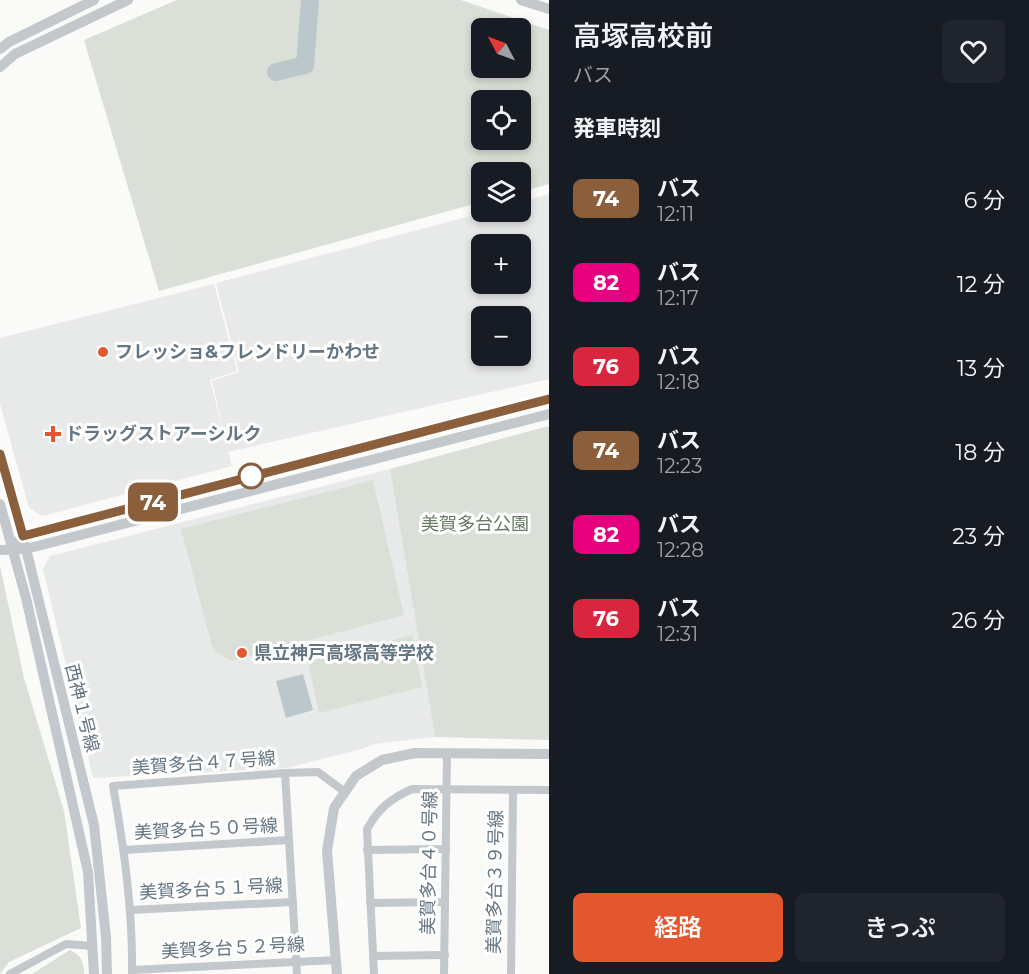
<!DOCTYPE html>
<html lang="ja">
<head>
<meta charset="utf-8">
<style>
	body { margin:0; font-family:Montserrat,"Noto Sans JP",sans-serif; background:#20242c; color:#f1f3f6; height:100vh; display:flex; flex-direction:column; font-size:22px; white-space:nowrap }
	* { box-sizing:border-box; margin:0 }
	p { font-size:20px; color:#9ea1a6 }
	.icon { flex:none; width:33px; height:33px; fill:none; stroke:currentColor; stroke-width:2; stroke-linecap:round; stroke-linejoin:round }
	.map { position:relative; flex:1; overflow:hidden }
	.side { display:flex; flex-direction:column; background:#171b24; width:480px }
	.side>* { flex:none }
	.badge { padding:0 12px; border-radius:9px; font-size:21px; line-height:39px }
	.needle { width:39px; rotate:311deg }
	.buttons { position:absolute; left:471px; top:18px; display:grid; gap:12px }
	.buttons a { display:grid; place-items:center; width:60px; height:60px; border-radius:9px; background:#171b24; box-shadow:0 3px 9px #0003; font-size:30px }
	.map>.badge { position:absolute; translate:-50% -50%; box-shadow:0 0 0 3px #fff }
	h2 { padding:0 24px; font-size:22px; line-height:54px }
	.round { display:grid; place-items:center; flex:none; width:63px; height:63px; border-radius:9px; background:#20242c }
	.head { display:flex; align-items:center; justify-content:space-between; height:102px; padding:0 24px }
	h1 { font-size:28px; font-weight:600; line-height:45px }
	.action { display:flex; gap:12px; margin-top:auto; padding:12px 24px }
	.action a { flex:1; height:69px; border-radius:9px; background:#e4572e; color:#fff; font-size:24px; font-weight:600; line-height:69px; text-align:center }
	.action a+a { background:#20242c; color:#f1f3f6 }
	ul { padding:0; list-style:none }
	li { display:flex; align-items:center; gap:18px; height:84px; padding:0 24px }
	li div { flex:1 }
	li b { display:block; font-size:22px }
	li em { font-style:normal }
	li .badge { min-width:66px; font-weight:700; text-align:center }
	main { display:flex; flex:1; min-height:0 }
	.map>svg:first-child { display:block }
	.built { fill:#e8e9e9; fill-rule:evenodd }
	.green { fill:#dadfd7; fill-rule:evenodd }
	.water { fill:#bbc7cb }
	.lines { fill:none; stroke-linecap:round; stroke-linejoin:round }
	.river { stroke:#bbc7cb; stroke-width:18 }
	.minor { stroke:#c3c8cc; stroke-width:8 }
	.tertiary { stroke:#c3c8cc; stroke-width:10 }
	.line-casing { stroke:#fff; stroke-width:14 }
	.line { stroke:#8b5e3c; stroke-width:9 }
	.poi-dot { fill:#e4572e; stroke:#fff; stroke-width:2 }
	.stop-dot { fill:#fff; stroke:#8b5e3c; stroke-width:3 }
	.labels { text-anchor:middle; stroke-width:6; stroke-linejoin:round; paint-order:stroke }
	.poi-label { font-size:18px; font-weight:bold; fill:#657683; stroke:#fff; text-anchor:start }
	.park-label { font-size:18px; fill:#687a64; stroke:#fff }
	.street-label { font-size:18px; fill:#657683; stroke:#fff }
</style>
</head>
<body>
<main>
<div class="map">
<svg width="549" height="974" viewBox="0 0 549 974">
	<rect width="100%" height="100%" fill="#fafaf8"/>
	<!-- built -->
	<g class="built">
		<path d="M549,194v185l-321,73 4,14 -190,50 -13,-8 -29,-104v-66l214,-54 23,87 -27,9 16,63 -14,-62 27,-9 -23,-89 270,-71h34l1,-10zM482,244h38v40h-38zM482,316h38v40h-38z"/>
		<polygon points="390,469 435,737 374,744 362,749 287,768 93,778 43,569 50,556"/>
	</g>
	<!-- green -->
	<g class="green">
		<path d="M177,0h284l88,30v154l-28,8 -1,-20h-38l-1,30 -322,89 -75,-251zM482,28h38v40h-38zM482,100h38v40h-38z"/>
		<polygon points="549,426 549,740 435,737 390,469"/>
		<polygon points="373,480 404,615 231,661 213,650 181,529"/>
		<polygon points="0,566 24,678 64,811 81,928 9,962 0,974"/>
		<polygon points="412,635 422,687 319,713 308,662"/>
		<path d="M70,950c11,5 14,12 14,24h-52z"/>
	</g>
	<!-- water -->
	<polygon class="water" points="303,674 313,710 286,718 276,681"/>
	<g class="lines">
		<!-- river -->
		<polyline class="river" points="276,72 305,65 310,0"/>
		<!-- minor -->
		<g class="minor">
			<polyline points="285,773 318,772 345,792"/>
			<polyline points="124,850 289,840"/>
			<polyline points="367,850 446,849"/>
			<polyline points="370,903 445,902"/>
			<polyline points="130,910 293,902"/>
			<polyline points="373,956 445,955"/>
			<polyline points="132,970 336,960"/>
			<polyline points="10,974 66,944 93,946"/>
			<path d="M132,974c1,-63 -8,-126 -19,-188l172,-13 12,201"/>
			<path d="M374,974l-7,-145c12,-21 23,-30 45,-40l137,1"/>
			<polyline points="444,974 447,753"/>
			<polyline points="511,974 513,790"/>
		</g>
		<!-- tertiary -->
		<g class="tertiary">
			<polyline points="521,0 549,9"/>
			<polyline points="0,49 9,42 94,0"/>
			<polyline points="0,67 15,54 128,0"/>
			<polyline points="0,454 26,549 94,825 106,937 107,974"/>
			<polyline points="0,504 26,598 88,872 94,974"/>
			<polyline points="12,548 23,536 549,399"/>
			<polyline points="0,550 26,549 549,414"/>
			<polyline points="337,974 327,851 334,808 356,776 382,760 415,753 549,754"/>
		</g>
	</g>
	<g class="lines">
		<defs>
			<polyline id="line" points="0,454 23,536 549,399"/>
		</defs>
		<!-- line casing -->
		<use href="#line" class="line-casing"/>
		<!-- line -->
		<use href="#line" class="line"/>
	</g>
	<!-- markers -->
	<g class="poi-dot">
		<circle cx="103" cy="352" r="6"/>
		<path d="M50 425h6v6h6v6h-6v6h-6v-6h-6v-6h6z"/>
		<circle cx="242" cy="653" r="6"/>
	</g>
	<circle class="stop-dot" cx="251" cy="476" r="12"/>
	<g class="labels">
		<!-- poi labels -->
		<g class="poi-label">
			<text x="115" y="358">フレッショ&amp;フレンドリーかわせ</text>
			<text x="65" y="440">ドラッグストアーシルク</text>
			<text x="254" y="659">県立神戸高塚高等学校</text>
		</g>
		<!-- park labels -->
		<g class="park-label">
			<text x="475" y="530">美賀多台公園</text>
		</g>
		<!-- street labels -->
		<g class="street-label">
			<text transform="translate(82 708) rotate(76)" y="6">西神１号線</text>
			<text transform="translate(204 763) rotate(-4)" y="6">美賀多台４７号線</text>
			<text transform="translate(206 829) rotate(-3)" y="6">美賀多台５０号線</text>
			<text transform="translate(429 863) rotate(-89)" y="6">美賀多台４０号線</text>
			<text transform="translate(495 882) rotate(-89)" y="6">美賀多台３９号線</text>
			<text transform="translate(211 889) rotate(-3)" y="6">美賀多台５１号線</text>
			<text transform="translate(233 948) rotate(-3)" y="6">美賀多台５２号線</text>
		</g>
	</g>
</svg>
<div class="buttons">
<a><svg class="needle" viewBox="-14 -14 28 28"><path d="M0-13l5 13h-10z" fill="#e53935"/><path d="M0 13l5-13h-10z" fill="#9ea1a6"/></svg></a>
<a><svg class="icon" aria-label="locate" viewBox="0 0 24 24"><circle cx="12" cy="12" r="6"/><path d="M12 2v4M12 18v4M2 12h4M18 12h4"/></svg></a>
<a><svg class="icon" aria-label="layers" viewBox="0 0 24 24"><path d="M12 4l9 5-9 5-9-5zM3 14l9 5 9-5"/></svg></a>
<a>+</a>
<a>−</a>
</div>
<b class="badge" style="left:153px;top:502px;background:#8b5e3c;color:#fff">74</b>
</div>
<section class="side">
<div class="head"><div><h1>高塚高校前</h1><p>バス</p></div><a class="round"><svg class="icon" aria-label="heart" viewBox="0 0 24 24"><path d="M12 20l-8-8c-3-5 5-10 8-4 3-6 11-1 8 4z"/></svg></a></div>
<h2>発車時刻</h2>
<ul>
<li><span class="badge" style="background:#8b5e3c;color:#fff">74</span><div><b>バス</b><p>12:11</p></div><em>6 分</em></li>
<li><span class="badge" style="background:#e6007e;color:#fff">82</span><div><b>バス</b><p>12:17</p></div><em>12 分</em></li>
<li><span class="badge" style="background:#d7263d;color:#fff">76</span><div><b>バス</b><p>12:18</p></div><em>13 分</em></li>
<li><span class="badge" style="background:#8b5e3c;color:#fff">74</span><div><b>バス</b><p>12:23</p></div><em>18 分</em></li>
<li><span class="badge" style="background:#e6007e;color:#fff">82</span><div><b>バス</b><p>12:28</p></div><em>23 分</em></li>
<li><span class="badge" style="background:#d7263d;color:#fff">76</span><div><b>バス</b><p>12:31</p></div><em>26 分</em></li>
</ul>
<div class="action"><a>経路</a><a>きっぷ</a></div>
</section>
</main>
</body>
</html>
